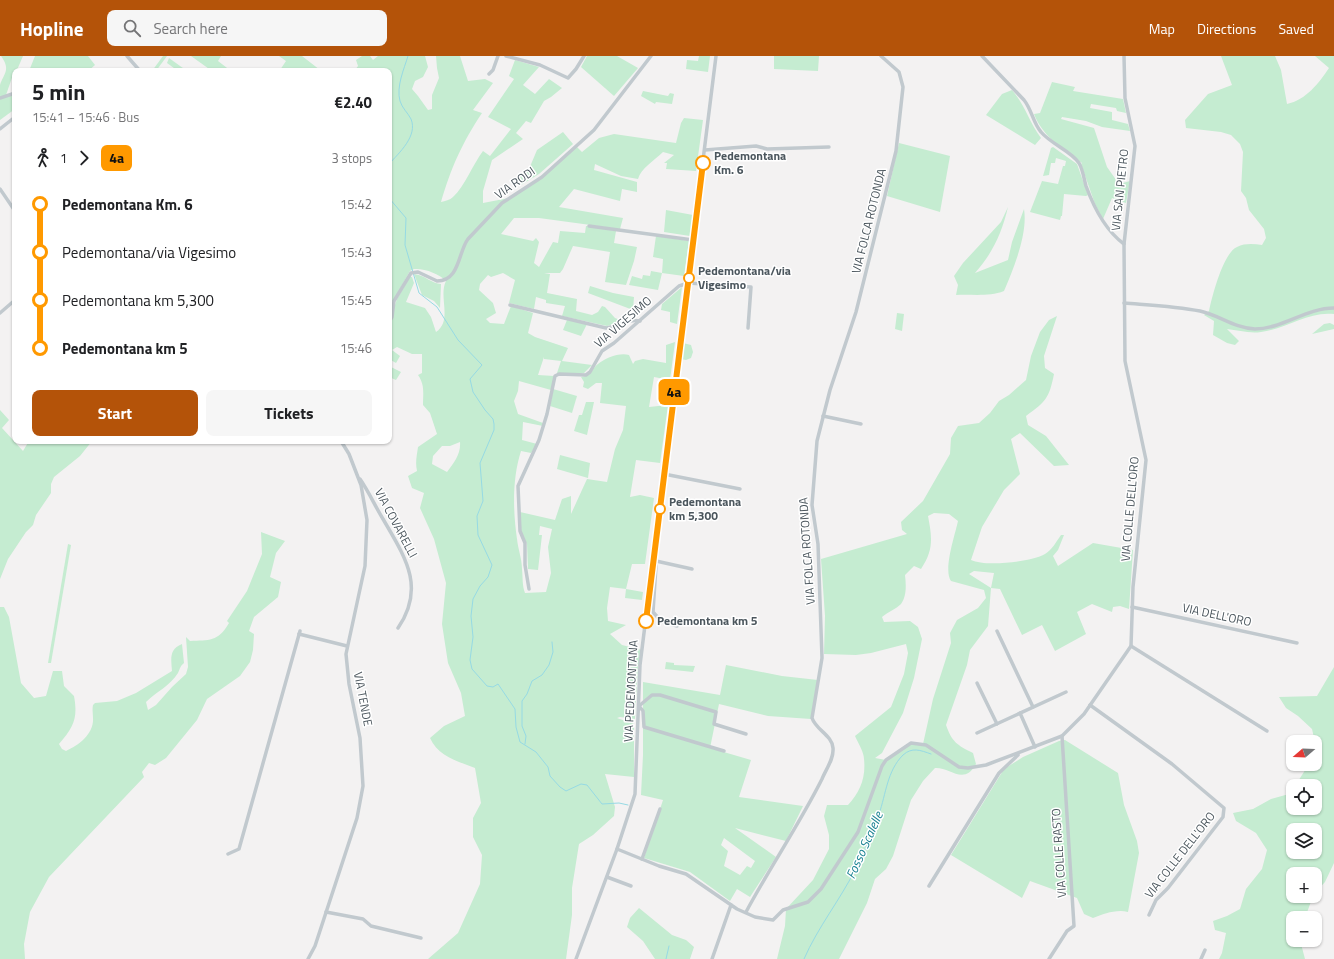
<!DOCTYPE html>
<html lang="en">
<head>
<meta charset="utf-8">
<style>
	body { margin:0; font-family:"Titillium Web",sans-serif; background:#f6f6f6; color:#202124; height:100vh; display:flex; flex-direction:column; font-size:15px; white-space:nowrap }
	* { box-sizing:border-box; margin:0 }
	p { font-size:13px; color:#757577 }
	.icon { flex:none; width:22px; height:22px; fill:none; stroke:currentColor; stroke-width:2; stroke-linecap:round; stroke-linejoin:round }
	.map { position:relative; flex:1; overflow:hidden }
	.sheet { position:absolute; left:12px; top:12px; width:380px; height:376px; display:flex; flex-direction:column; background:#fff; border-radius:8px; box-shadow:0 1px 3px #0004 }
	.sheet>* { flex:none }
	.badge { padding:0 8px; border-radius:6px; font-size:14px; line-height:26px }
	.needle { width:26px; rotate:251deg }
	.tools { position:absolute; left:1286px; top:679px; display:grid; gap:8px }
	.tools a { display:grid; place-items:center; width:36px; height:36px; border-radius:8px; background:#fff; box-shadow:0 1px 3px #0004; font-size:20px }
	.map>.badge { position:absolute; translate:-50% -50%; box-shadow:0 0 0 2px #fff }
	.legs { display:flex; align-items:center; gap:6px; height:44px; padding:0 20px; font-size:13px }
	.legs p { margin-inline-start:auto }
	.headline { display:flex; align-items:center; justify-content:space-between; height:68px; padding:0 20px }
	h1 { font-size:22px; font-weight:700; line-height:30px }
	.button { display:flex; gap:8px; margin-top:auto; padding:8px 20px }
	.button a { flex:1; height:46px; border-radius:8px; background:#b45309; color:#fff; font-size:16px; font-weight:700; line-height:46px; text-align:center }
	.button a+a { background:#f6f6f6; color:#202124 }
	ul { padding:0 20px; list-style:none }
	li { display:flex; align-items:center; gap:14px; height:48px; font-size:15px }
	li i { display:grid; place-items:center; width:6px; height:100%; margin:0 5px; background:currentColor }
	li i::after { content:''; width:10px; height:10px; margin:-5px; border:3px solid; border-radius:50%; background:#fff }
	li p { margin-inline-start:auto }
	li:first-child i { background:linear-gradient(#0000 50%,currentColor 0) }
	li:last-child i { background:linear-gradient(currentColor 50%,#0000 0) }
	header { display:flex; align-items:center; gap:24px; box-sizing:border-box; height:56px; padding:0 20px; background:#b45309; color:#fff }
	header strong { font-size:19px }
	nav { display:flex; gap:22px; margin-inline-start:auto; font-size:14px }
	.search { width:280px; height:36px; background:#f6f6f6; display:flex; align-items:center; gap:10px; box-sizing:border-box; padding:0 14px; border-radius:8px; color:#757577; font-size:15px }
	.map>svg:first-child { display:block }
	.green { fill:#c5ecd1; fill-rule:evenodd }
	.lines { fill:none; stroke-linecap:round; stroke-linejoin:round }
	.stream { stroke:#96dae4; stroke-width:1 }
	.minor { stroke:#c1c9ce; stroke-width:3.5 }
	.line-1-casing { stroke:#fff; stroke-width:9 }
	.line-1 { stroke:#f90; stroke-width:6 }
	.stop-1-dot { fill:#fff; stroke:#f90; stroke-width:2 }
	.labels { text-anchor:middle; stroke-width:3; stroke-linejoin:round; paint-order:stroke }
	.stop-label { font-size:12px; font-weight:bold; fill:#4b565d; stroke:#fff; text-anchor:start }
	.street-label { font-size:12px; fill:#4b565d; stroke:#fff }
	.water-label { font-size:13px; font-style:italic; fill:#198292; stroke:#fff }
</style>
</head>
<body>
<header>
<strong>Hopline</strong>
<div class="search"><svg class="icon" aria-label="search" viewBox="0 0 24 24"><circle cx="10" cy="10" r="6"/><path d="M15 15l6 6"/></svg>Search here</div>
<nav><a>Map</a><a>Directions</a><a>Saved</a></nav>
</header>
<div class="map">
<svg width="1334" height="903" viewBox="0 0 1334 903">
	<rect width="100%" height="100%" fill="#f3f2f2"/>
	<!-- green -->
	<g class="green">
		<path d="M1,0h22l-6,14 -2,-1 -9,26 9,-1v15l-15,11c0,-8 0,-27 0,-35 4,-12 11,-15 1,-29z"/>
		<polygon points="35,0 88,0 95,9 88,15 29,15"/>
		<polygon points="163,0 167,0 156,15 152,15"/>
		<polygon points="191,0 221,0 218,5 231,15 212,15"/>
		<polygon points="279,0 302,0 320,14 325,12 328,15 281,15 280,14 286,5"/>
		<path d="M362,0h8l3,4 5,-4h47l3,11 -5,10 -8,4 -3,8 6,7 10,14 4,-1v-14l7,-17 -2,-10 -1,-12h24l8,25 17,-2 8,4 -20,27 9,3c-20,30 -31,55 -41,89 4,-1 9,-2 12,-5 12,-11 20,-33 30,-46l7,5 21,-27 -23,-12 26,-38 -5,-3 6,-16 24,7 -16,18 12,9 14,-15 13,9 -11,9 -7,4 -13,22 -5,-2 -10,12 7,6 -31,21 -9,31v12l26,-5 33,-21 34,-31 6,6 17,-14 15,-4 62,9 5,-20 3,-5 19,2 -7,51 -30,-2 1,-6h-3l10,-8 -11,-3c-8,8 -22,16 -25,27l-17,-3 -26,-12 -1,6 43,12v10l-15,-3 -2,12 -46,-12 -15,18 64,11 -3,11 -81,-11h-25l-13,16 32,7 3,-3 3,4 -5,21 5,4 14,-25 5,1 2,-12 25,2 1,-7 30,5 -2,12 23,4 -3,14 -8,24 -21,-3 5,-30 -37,-6 -10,23 -3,4h-16l6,1 -3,19 30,6 -1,12 16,4 6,-3 4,-6 3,1 10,11 8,3 -16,5 -45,-10 3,-10 -19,-3v-3l-10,-3 -2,12 -25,-6 6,-23 -12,-7 -12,4 -3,-2 -8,9 -1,6 14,13 3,10 -10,6 4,4 14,1 7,-18 22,7 -5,20 7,4 33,11 -6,13 30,4 -8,8 -25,1 -2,-1 4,-12 -17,-2v-2l-6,18 16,1 -3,14 -32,-9 -1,10 -4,10 4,13 25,9v3l-20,-4 -1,18 15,4 -6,9 -10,-2c-9,28 -8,60 -4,88 1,10 5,20 5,30 1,9 0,16 3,24l21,-1 5,-19 -3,-26 4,-18 -12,-3 -1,9h3l-4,35 -10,-1 -1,-25 -6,-13 -1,-19 35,8 7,-21 9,-3v18l16,-35 20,3 8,-33 8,-19 3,-24 -26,-3 2,-20h-6l-8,6 -5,-2 1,-5 -3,-5c13,-2 9,-7 17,-13 7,-6 22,-12 31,-9l4,9 2,-3 8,-2 23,4v-18l9,-3 -5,38 -16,-3 -5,30 19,-2 -8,58 -24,-3 -6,37 10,-2 14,3 -9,66h-13l-6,25 17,3 -1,8 -17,-2 1,-9 -16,-2 -3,21 1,13 18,4 -16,9 12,11 20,5 -2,15 -2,1 -3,53 -15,-2 -3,1 17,6v53l-29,-3 10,33 -1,9 -21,19 -14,9 -7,44v27l-6,44h-138l30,-26 22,-49 2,-29 -9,-18v-19l8,-15 -6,-35c-18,-7 -37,-12 -45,-30l14,-12 21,-10 -4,-23 -13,-30 -6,-39 4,-41 -12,-44 -14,-31 4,-15 -12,-5 -4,-12 9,-5c-2,-9 0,-16 1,-24l19,-13 -7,-21 -7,-8c0,-12 2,-20 -5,-30l4,-2v-19h-10l-15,-7 -5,3 8,6 -4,7 -7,-4v-288h-44l10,-1 3,-4 -2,-6zM414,213c10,-1 26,5 32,12 -8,16 7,39 -10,51l-5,-15 -6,-9 -19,-6 8,-19 -2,-6h-2l-13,22 -4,12 -3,-5 20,-35zM460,386c1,12 -6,21 -13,30l-15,-8 1,-8 9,-10h8z"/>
		<polygon points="587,0 617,0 638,12 614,40 581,11"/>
		<polygon points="699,0 710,0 708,16 686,13 687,4 698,5"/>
		<polygon points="774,0 819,0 818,15 774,13"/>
		<path d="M1221,0h54l6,14 6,34c19,-4 32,-21 42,-36l-14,-12h19v258c-26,-3 -48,15 -73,18 -11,2 -23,-2 -34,-3l12,12 -4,4 -8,-2 -14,-8 1,-14 -10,-6 5,-4c3,-14 14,-58 28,-64 8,-4 17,-3 25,-2l4,-7 -2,-9 -15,-19 -3,-12 -5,-7 2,-39 -3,-8 -9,-9 -10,-3 -35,-4 -1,-8 23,-26 24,-9z"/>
		<polygon points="169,2 187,15 178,15 167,7"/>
		<path d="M1052,26l23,5 -2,4 50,8 3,14 -9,-2 -1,-3 -25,-4 -1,4 22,4v8l16,4 2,7 -28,-4 -16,-6 -24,-4 -1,2 33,9 13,39 12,17 11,-3 -4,22 -14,-5 -9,21 -8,-15 -14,-40 1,-1c-18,-13 -39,-26 -48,-49l6,-1z"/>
		<path d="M1012,34c13,15 17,32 29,48l-6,7 -49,-30 16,-21z"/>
		<polygon points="643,35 668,40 670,37 674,38 672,48 656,46 655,48 641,40"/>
		<polygon points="563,76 573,88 539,118 521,129 520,120 529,113 537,94"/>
		<polygon points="899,87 950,100 940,156 887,140"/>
		<polygon points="1053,91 1077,108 1088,139 1086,140 1064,138 1062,160 1061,160 1060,164 1030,156 1042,125 1058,128 1063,110 1065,110 1066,105 1056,102 1055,107 1051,107 1049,119 1043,120 1051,92"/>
		<path d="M1008,151c-6,25 -15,46 -33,66l33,-13 4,-18 12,-33c4,24 -10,59 -20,82 -15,6 -32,3 -48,4l2,-10 -4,-9 9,-13 38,-41z"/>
		<polygon points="666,154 693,159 690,180 664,176"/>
		<polygon points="656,180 689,185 684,220 662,217 658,234 629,229 632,220 642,223 643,219 650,220 651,215 662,217 663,203 653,201"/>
		<path d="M414,218c11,1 18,10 27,10l-1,24 -6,-7 -12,-6z"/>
		<polygon points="590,230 613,237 634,241 633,254 588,237"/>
		<polygon points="682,231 677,268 670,266 670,256 661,254 662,248"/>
		<polygon points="897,257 904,258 902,275 895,273"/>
		<path d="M1057,260l-13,40 1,12 9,6c-5,25 -8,27 -28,42l2,9 18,11 23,29 -15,1 -34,-33 -9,6 9,35 -16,16 -22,37 -11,33c15,7 60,2 74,-6 7,-4 11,-12 16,-19h3l-6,15 -5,6 5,10 35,-23 40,7 -4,59 -9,-3 -7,1 -1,5 -20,-8 -15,8 9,22 -31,17 -13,-26 -20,10 -22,-46 -9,-1 -3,38 -18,24 -3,15 -21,60c6,17 11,20 27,28l3,11c-12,22 -26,3 -41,4l-12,13 -12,19 -18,56 -7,13 -11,10 -8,24 -28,56h-62l8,-33 1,-17 27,-29 16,-31v-14l-5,-19 3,-11h21c12,-13 18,-27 16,-46 0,-7 -6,-16 -9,-23l36,-29 13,-33 4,-21 -2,-9 -35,9 -15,2 -32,-1 1,-38 -4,-57 86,-25 -5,-4 -1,-8 22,-21 27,-47 1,-16 7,-12 21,-3 11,-10 9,-12 10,-6 17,-15 5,-24 9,-24 9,-12zM934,457l15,1 9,7c-3,14 -15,49 -7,60l33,9 2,8 -8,10 -21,12 -7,13 1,10 -18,56 -10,45 -16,1 -21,15 -11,-2 7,-5 21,-40 11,-35 8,-39 -4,-12 -8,-6 -26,1 -2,-5c6,-5 14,-8 19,-13 6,-8 5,-20 4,-29l9,-9 7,3c13,-19 11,-32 7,-53zM974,515l20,2 -3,15 -22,-14z"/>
		<polygon points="567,264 587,268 581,280 563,274"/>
		<polygon points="1330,267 1334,269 1334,273 1312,278 1324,268"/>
		<polygon points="683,287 691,289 693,296 691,302 686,304 681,303"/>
		<polygon points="389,310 401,316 396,324 389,321"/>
		<polygon points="553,333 577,340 572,357 550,350"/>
		<polygon points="586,346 594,346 587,379 574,375 579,359 582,359"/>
		<polygon points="0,354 9,364 2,372 23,395 29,385 92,385 80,400 54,421 51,428 51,437 36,459 33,469 26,476 8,503 0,523"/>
		<polygon points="560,399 590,407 588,422 557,413"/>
		<path d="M261,476l24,9 -9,12 -6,24 11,5 -3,15 -24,20 -5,14 5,3 -1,16 -3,12 -10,14 -33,23 -10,21 -31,38 -11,7 -6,-2 -7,9 2,5 -95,100 -19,35 -6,32 1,15h-25v-352h4l5,10 12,66 13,15 12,-2 7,-25h9l2,15 10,10c4,22 0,31 -15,48l3,5 4,2c13,-6 28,-17 27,-33 0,-4 -1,-8 0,-13l2,-2 22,-2 19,-8 36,-22c-1,-12 -3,-22 10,-27l2,19c-4,3 -4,6 -6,10 -8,13 -22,19 -32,29l2,8 8,-5 16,-18 14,-13 2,-7 -2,-30 4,4c19,-1 28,1 39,-18l-2,-2 20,-30 15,-37z"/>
		<polygon points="68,488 71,489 51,607 48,607"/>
		<polygon points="666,606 674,607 674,609 695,610 693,616 665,613"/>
		<path d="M726,609l56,11 36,4 -7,39 -43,-3 -49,-12 -9,44 41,12 -12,37 64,9 -17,35 -51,-13 41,29 -26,40 -13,-8 -7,12 -40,-29 -46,-14 19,-58 -22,-5 2,-40v-73l77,13zM724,782l31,23 -4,7 -4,-2 -7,9 -16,-9 4,-15 -7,-6z"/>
		<path d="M1334,611v196l-9,19 -10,11v-19h-22v22h20l-8,22h-12v22h7l5,19h-86l3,-6 4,-20 -11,-3 -2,-9 14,-5 13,-7 6,-20 16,-20 5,-19 -11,-17 -20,-12 -3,-8 20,-4 18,-10 18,-5 4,-6v20h22v-22h-20l14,-22h6v-22l-3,-13 -14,-13 -12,-8 -7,-11 38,-1zM1293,774h22v22h-22z"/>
		<path d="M1065,684l53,33 6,32 13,36 2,12 -11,59c-12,-3 -24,2 -35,6l-9,-4 -7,-16 -47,-17 -8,17 -71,-43 53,-86 19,-12 36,-16z"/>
		<polygon points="639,852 672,879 686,884 694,891 690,903 655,903 643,885 627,871 630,862"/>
	</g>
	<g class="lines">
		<!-- stream -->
		<g class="stream">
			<path d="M389,108c10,-11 29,-28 22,-45 -3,-6 -9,-11 -11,-18 -4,-14 4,-32 8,-45"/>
			<polyline points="389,142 406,162 405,189 419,237 437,251 458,284 482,309 470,323 473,336 485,354 493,363 494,368 494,374 480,407 483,445 477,460 478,479 492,509 488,521 480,530 473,543 471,560 473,581 470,604 472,613 487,630 493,631 498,628 515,653 516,671 520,686 536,696 548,711 550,720 560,731 566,735 581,728 587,729 602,748 619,747 628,749"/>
			<polyline points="525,688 526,680 522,670 522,645 527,638 532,625 542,619 549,609 553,596 552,586"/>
			<polyline points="666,903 669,890"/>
			<path d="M804,903c14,-32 36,-59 51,-89 9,-18 18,-38 24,-56 7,-20 8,-43 24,-59 9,-8 17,-5 28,-1"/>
		</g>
		<!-- minor -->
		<g class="minor">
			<polyline points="127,0 140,15"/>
			<polyline points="506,0 540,9 568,22 576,13 584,0"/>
			<path d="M982,0l42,44c8,10 9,23 17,32 10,12 30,19 38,31 4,7 5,16 7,23 8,22 19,44 38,58"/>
			<polyline points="489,18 493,14 498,0"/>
			<polyline points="0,42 15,37"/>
			<polyline points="0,73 15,61"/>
			<polyline points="705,94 756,90 767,93 829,91"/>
			<polyline points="0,133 15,155"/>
			<polyline points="589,170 693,184"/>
			<path d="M1124,247c25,2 51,3 76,8 19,4 34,17 55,18 27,0 51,-21 79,-21"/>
			<path d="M510,249l96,23c12,-1 22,-10 34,-7"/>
			<polyline points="0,257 15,244"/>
			<path d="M389,266l3,-5 2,-16 17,-28 7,-1 19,9c23,0 21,-29 31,-42l34,-36 40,-26 52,-47 57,-74"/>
			<polyline points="823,360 861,368"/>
			<polyline points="664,418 740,433"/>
			<path d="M360,423c9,13 15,27 23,40 22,38 43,68 15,109"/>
			<polyline points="654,502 656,510 653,556 661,565 677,570"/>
			<polyline points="656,505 692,513"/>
			<polyline points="529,533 525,509 525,487 520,475 518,430 539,384 547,358 555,320 559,318 586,319 590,316 602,295 614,287 679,230 688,227 751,231 748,272"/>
			<polyline points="1132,551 1297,587"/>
			<polyline points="997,575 1033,651"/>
			<polyline points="299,578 347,590"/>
			<polyline points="1131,590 1267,675"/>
			<polyline points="977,627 997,668"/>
			<polyline points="1090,649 1172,708 1224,752 1223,761 1168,832 1156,844 1149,859"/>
			<polyline points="1020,657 1035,691"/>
			<polyline points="977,677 1066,636"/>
			<polyline points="724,695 644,671 643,655 639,650 652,639 660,639 716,656 714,668 746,678"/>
			<polyline points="617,793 659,810 686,818 737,853 755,861 773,864 783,854 808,846 821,833 858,776 882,710 886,704 911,687 926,689 959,711 968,712 986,709 1062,680 1084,658 1131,590 1133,531 1146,404 1125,305 1124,188 1135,90 1125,42 1124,0"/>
			<polyline points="228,798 239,793 300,575"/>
			<polyline points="642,803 660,753"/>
			<polyline points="607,821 631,830"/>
			<polyline points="929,830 999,717 1018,699"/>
			<polyline points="326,856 363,863 371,870 421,882"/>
			<path d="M746,856c24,-45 53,-87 76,-133 4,-10 12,-20 11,-31 -1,-13 -17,-18 -21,-30l10,-60 -4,-114 -6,-39 5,-64 13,-51 26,-78 40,-161 7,-64 -4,-15 -18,-16"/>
			<polyline points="308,903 315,890 357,762 363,730 360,682 349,628 346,598 365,510 367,464 361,429 349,398 341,385"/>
			<polyline points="576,903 617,793 635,738 640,609 716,0"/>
			<polyline points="712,903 731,849"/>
			<polyline points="1049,903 1067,875 1074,870 1062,680"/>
			<polyline points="1201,903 1205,894"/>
		</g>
	</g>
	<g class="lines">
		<defs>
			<polyline id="line-1" points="646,565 703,107"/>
		</defs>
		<!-- line-1 casing -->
		<use href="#line-1" class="line-1-casing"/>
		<!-- line-1 -->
		<use href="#line-1" class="line-1"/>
	</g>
	<!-- markers -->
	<g class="stop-1-dot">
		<circle cx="703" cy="107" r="7"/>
		<circle cx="689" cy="222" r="5"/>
		<circle cx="660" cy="453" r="5"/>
		<circle cx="646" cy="565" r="7"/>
	</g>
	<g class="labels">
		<!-- stop labels -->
		<g class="stop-label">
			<text x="714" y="104">Pedemontana<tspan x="714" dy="14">Km. 6</tspan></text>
			<text x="698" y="219">Pedemontana/via<tspan x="698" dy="14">Vigesimo</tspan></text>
			<text x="669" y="450">Pedemontana<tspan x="669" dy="14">km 5,300</tspan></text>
			<text x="657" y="569">Pedemontana km 5</text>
		</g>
		<!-- street labels -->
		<g class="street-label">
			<text transform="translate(515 127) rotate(-35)" y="4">VIA RODI</text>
			<text transform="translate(1120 134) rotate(-84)" y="4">VIA SAN PIETRO</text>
			<text transform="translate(869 165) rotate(-76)" y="4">VIA FOLCA ROTONDA</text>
			<text transform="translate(623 266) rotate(-41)" y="4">VIA VIGESIMO</text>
			<text transform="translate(1130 453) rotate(-85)" y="4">VIA COLLE DELL'ORO</text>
			<text transform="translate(396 467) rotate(62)" y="4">VIA COVARELLI</text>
			<text transform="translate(807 495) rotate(-94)" y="4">VIA FOLCA ROTONDA</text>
			<text transform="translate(1217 559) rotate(12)" y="4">VIA DELL'ORO</text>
			<text transform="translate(631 635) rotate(-87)" y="4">VIA PEDEMONTANA</text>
			<text transform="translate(363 643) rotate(79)" y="4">VIA TENDE</text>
			<text transform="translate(1059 797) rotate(-94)" y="4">VIA COLLE RASTO</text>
			<text transform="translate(1180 799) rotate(-52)" y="4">VIA COLLE DELL'ORO</text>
		</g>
		<!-- water labels -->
		<g class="water-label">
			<text transform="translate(864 789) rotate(-66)" y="5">Fosso Scalelle</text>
		</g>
	</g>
</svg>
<div class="tools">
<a><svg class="needle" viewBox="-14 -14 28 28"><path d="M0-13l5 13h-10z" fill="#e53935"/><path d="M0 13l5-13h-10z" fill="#757577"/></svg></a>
<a><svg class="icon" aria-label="locate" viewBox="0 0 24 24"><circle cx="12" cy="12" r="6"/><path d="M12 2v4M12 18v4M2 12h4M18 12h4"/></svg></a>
<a><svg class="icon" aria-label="layers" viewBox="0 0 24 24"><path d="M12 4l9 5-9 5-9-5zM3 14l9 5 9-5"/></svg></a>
<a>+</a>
<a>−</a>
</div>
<b class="badge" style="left:674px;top:336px;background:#f90;color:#111">4a</b>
<section class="sheet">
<div class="headline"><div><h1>5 min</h1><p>15:41 – 15:46 · Bus</p></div><b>€2.40</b></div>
<div class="legs"><svg class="icon" aria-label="walk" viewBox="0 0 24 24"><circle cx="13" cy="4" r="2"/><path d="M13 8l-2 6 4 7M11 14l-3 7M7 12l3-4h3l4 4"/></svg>1<svg class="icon" aria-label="forward" viewBox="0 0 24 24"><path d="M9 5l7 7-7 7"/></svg><b class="badge" style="background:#f90;color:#111">4a</b><p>3 stops</p></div>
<ul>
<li><i style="color:#f90"></i><b>Pedemontana Km. 6</b><p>15:42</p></li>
<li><i style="color:#f90"></i><span>Pedemontana/via Vigesimo</span><p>15:43</p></li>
<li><i style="color:#f90"></i><span>Pedemontana km 5,300</span><p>15:45</p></li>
<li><i style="color:#f90"></i><b>Pedemontana km 5</b><p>15:46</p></li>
</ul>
<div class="button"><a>Start</a><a>Tickets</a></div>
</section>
</div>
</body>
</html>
